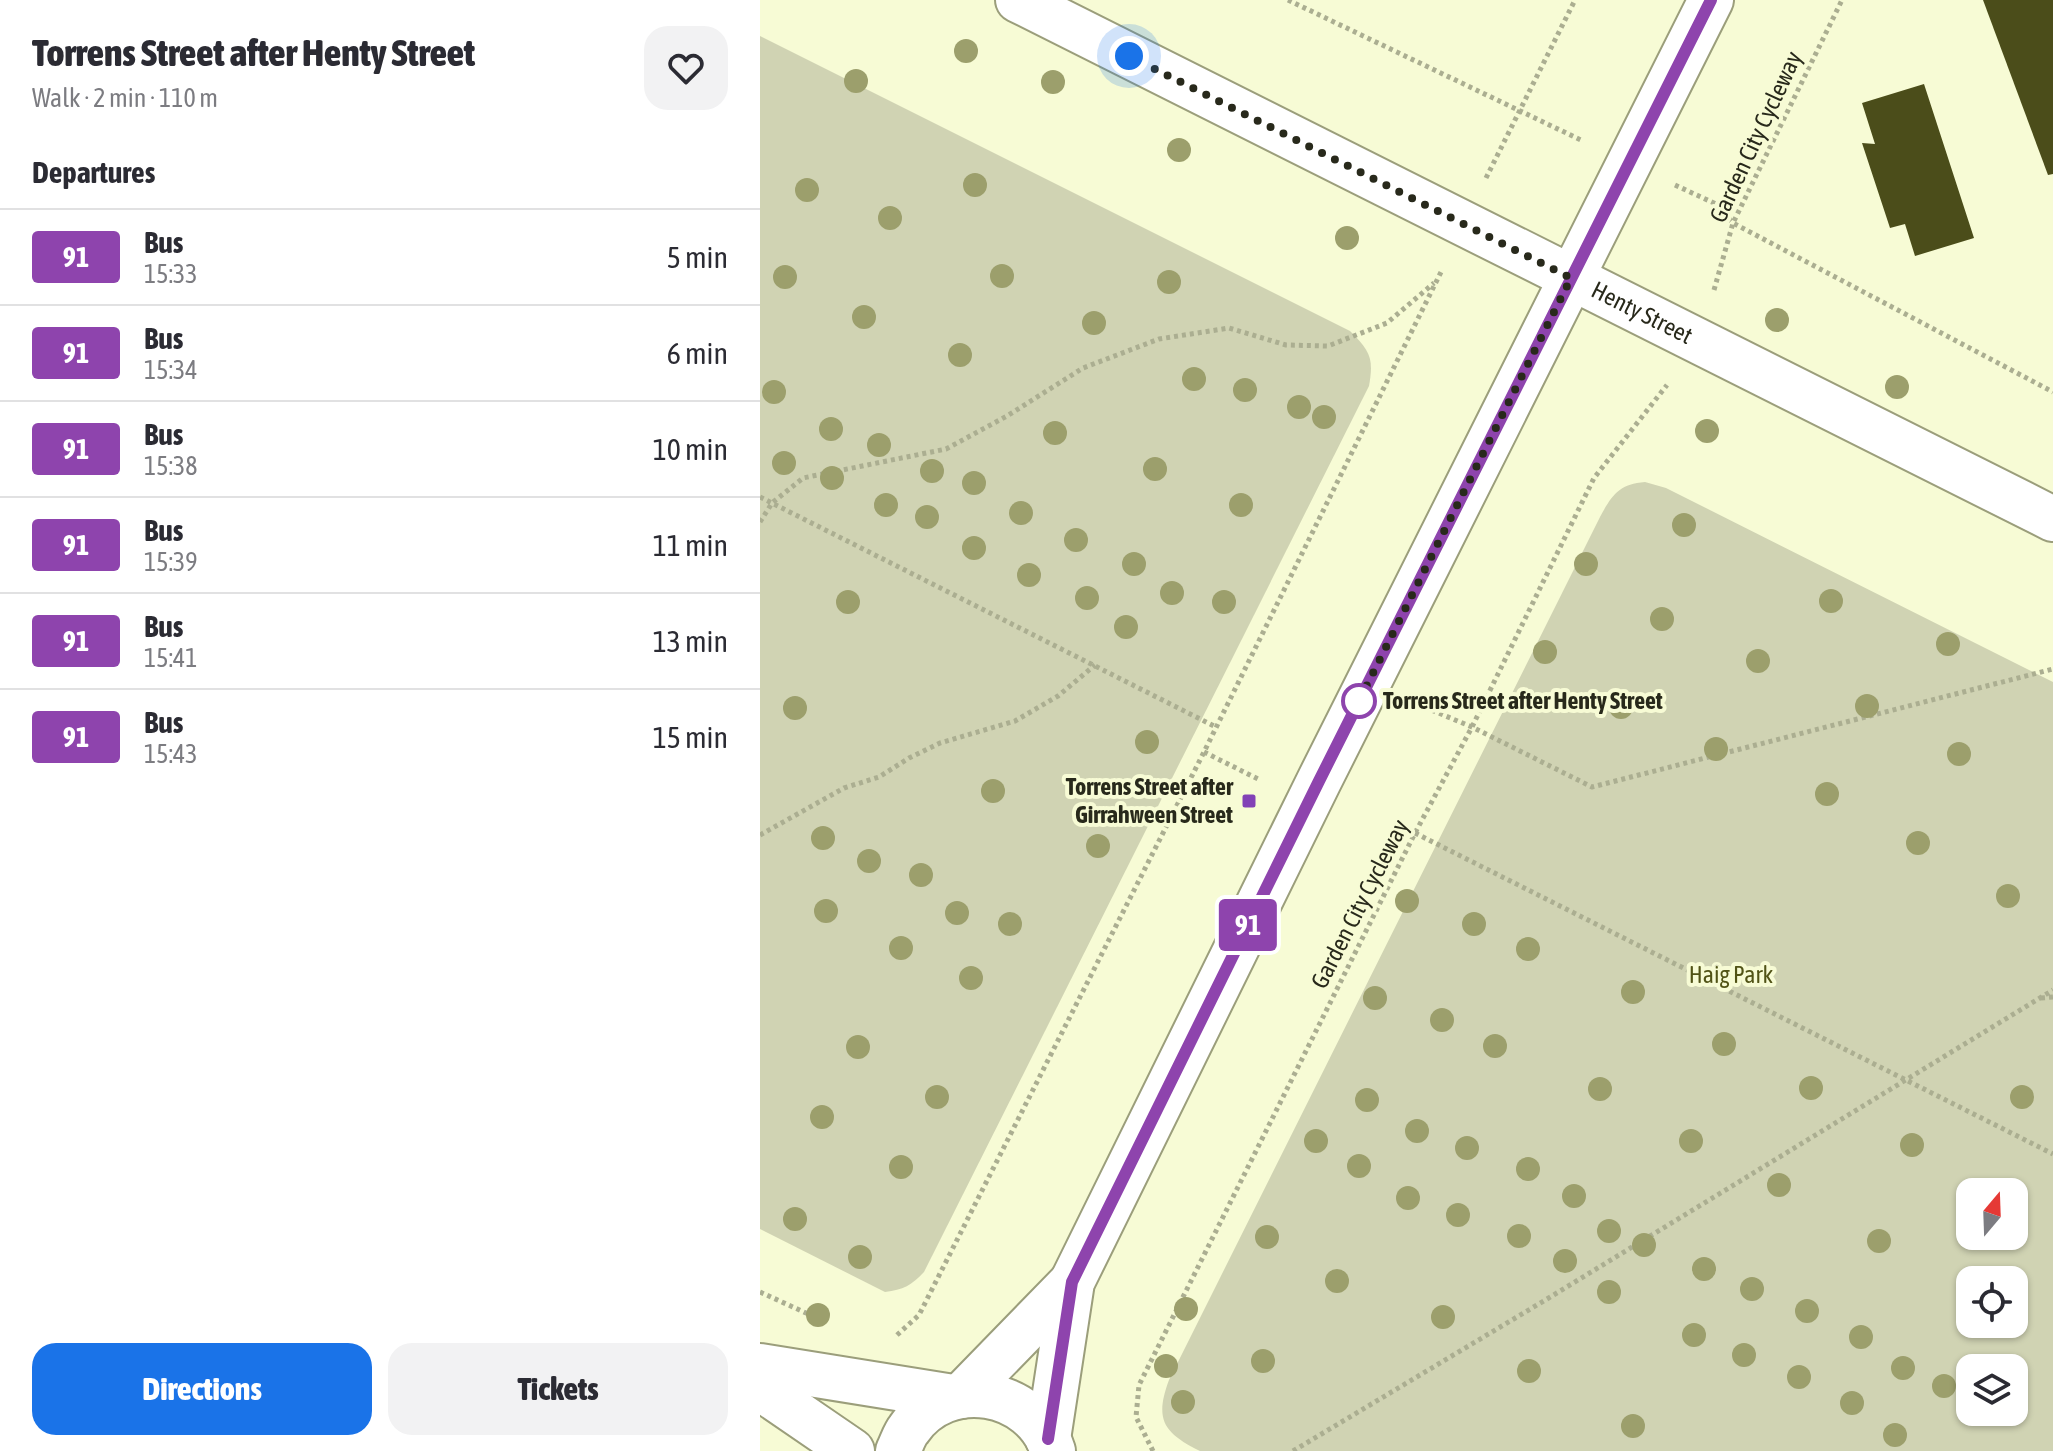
<!DOCTYPE html>
<html lang="en">
<head>
<meta charset="utf-8">
<style>
	body { margin:0; font-family:"Asap Condensed",sans-serif; background:#f2f2f3; color:#2b2b33; height:100vh; display:flex; flex-direction:column; font-size:30px; white-space:nowrap }
	* { box-sizing:border-box; margin:0 }
	p { font-size:26px; color:#7c7c81 }
	.icon { flex:none; width:44px; height:44px; fill:none; stroke:currentColor; stroke-width:2; stroke-linecap:round; stroke-linejoin:round }
	.map { position:relative; flex:1; overflow:hidden }
	.sheet { display:flex; flex-direction:column; background:#fff; width:760px }
	.sheet>* { flex:none }
	.badge { padding:0 16px; border-radius:6px; font-size:28px; line-height:52px }
	.needle { width:52px; rotate:19deg }
	.controls { position:absolute; left:1196px; top:1178px; display:grid; gap:16px }
	.controls a { display:grid; place-items:center; width:72px; height:72px; border-radius:16px; background:#fff; box-shadow:0 2px 6px #0004; font-size:40px }
	.you { position:absolute; width:40px; height:40px; margin:-20px; border:6px solid #fff; border-radius:50%; background:#1a73e8; box-shadow:0 0 0 12px #1a73e833 }
	.map>.badge { position:absolute; translate:-50% -50%; box-shadow:0 0 0 4px #fff }
	h2 { padding:0 32px; font-size:30px; line-height:72px }
	.round { display:grid; place-items:center; flex:none; width:84px; height:84px; border-radius:24px; background:#f2f2f3 }
	.head { display:flex; align-items:center; justify-content:space-between; height:136px; padding:0 32px }
	h1 { font-size:38px; font-weight:800; line-height:60px }
	.cta { display:flex; gap:16px; margin-top:auto; padding:16px 32px }
	.cta a { flex:1; height:92px; border-radius:24px; background:#1a73e8; color:#fff; font-size:32px; font-weight:800; line-height:92px; text-align:center }
	.cta a+a { background:#f2f2f3; color:#2b2b33 }
	ul { padding:0; list-style:none }
	li { display:flex; align-items:center; gap:24px; height:96px; padding:0 32px; border-top:2px solid #e1e1e2 }
	li div { flex:1 }
	li b { display:block; font-size:30px }
	li em { font-style:normal }
	li .badge { min-width:88px; font-weight:700; text-align:center }
	main { display:flex; flex:1; min-height:0 }
	.map>svg:first-child { display:block }
	.park { fill:#d0d3b3; fill-rule:evenodd }
	.building { fill:#4b4d1a }
	.lines { fill:none; stroke-linecap:round; stroke-linejoin:round }
	.street-casing { stroke:#9b9e7b; stroke-width:48 }
	.secondary-casing { stroke:#9b9e7b; stroke-width:48 }
	.path { stroke:#abae91; stroke-width:5; stroke-dasharray:4 4; stroke-linecap:butt }
	.street { stroke:#fff; stroke-width:44 }
	.secondary { stroke:#fff; stroke-width:44 }
	.tree { fill:#9c9f6c }
	.line-casing { stroke:#fff; stroke-width:18 }
	.line { stroke:#8e44ad; stroke-width:12 }
	.walk { stroke:#28291b; stroke-width:8; stroke-dasharray:0 14.4 }
	.stop-dot { fill:#fff; stroke:#8e44ad; stroke-width:4 }
	.poi-dot { fill:#8241b6; stroke:#f7fbd5; stroke-width:3 }
	.labels { text-anchor:middle; stroke-width:8; stroke-linejoin:round; paint-order:stroke }
	.street-label { font-size:24px; fill:#28291b; stroke:#f7fbd5 }
	.stop-label { font-size:24px; font-weight:bold; fill:#28291b; stroke:#f7fbd5; text-anchor:start }
	.poi-label { font-size:24px; font-weight:bold; fill:#28291b; stroke:#f7fbd5; text-anchor:end }
	.park-label { font-size:24px; fill:#515316; stroke:#f7fbd5 }
</style>
</head>
<body>
<main>
<section class="sheet">
<div class="head"><div><h1>Torrens Street after Henty Street</h1><p>Walk · 2 min · 110 m</p></div><a class="round"><svg class="icon" aria-label="heart" viewBox="0 0 24 24"><path d="M12 20l-8-8c-3-5 5-10 8-4 3-6 11-1 8 4z"/></svg></a></div>
<h2>Departures</h2>
<ul>
<li><span class="badge" style="background:#8e44ad;color:#fff">91</span><div><b>Bus</b><p>15:33</p></div><em>5 min</em></li>
<li><span class="badge" style="background:#8e44ad;color:#fff">91</span><div><b>Bus</b><p>15:34</p></div><em>6 min</em></li>
<li><span class="badge" style="background:#8e44ad;color:#fff">91</span><div><b>Bus</b><p>15:38</p></div><em>10 min</em></li>
<li><span class="badge" style="background:#8e44ad;color:#fff">91</span><div><b>Bus</b><p>15:39</p></div><em>11 min</em></li>
<li><span class="badge" style="background:#8e44ad;color:#fff">91</span><div><b>Bus</b><p>15:41</p></div><em>13 min</em></li>
<li><span class="badge" style="background:#8e44ad;color:#fff">91</span><div><b>Bus</b><p>15:43</p></div><em>15 min</em></li>
</ul>
<div class="cta"><a>Directions</a><a>Tickets</a></div>
</section>
<div class="map">
<svg width="1293" height="1451" viewBox="0 0 1293 1451">
	<rect width="100%" height="100%" fill="#f7fbd5"/>
	<!-- park -->
	<g class="park">
		<path d="M0,36l590,295c20,20 24,27 19,55l-445,886c-12,13 -21,18 -39,20l-125,-63z"/>
		<path d="M885,482l21,6 387,194v769h-853c-36,-18 -46,-31 -31,-71l431,-863c12,-22 19,-33 45,-35zM1210,1192h44v44h-44zM1210,1280h44v44h-44zM1210,1368h44v44h-44z"/>
	</g>
	<!-- building -->
	<g class="building">
		<polygon points="1223,0 1293,0 1293,174 1288,175"/>
		<polygon points="1164,84 1214,238 1155,256 1145,224 1130,228 1102,143 1115,144 1102,103"/>
	</g>
	<g class="lines">
		<defs>
			<g id="street">
				<path id="s1" d="M258,0l1035,519"/>
				<polyline points="201,1396 312,1282"/>
				<polyline points="288,1439 312,1282 559,781 951,0"/>
			</g>
			<g id="secondary">
				<polyline points="0,1366 193,1397"/>
				<polyline points="0,1388 92,1451"/>
				<path d="M138,1451c4,-8 6,-16 11,-22 38,-55 124,-40 144,22"/>
			</g>
		</defs>
		<!-- street casing -->
		<use href="#street" class="street-casing"/>
		<!-- secondary casing -->
		<use href="#secondary" class="secondary-casing"/>
		<!-- path -->
		<g class="path">
			<polyline points="528,0 823,141"/>
			<polyline points="726,178 815,0"/>
			<polyline points="915,185 956,204 973,223 1293,392"/>
			<polyline points="954,290 973,223 1082,0"/>
			<polyline points="0,497 456,727"/>
			<polyline points="0,522 12,503 43,478 186,449 247,416 323,368 399,339 469,328 526,345 568,346 627,323 674,283"/>
			<polyline points="657,704 712,727 832,787 1293,669"/>
			<polyline points="444,752 500,780"/>
			<polyline points="655,833 1293,1154"/>
			<polyline points="0,835 84,788 119,777 149,758 180,743 255,721 298,696 335,665"/>
			<polyline points="1281,998 1293,997"/>
			<polyline points="0,1292 57,1318"/>
			<polyline points="137,1335 159,1315 444,752 682,270"/>
			<polyline points="393,1451 376,1417 379,1385 655,833 712,727 834,478 907,385"/>
			<polyline points="533,1451 787,1299 1293,990"/>
		</g>
		<!-- street -->
		<use href="#street" class="street"/>
		<!-- secondary -->
		<use href="#secondary" class="secondary"/>
	</g>
	<!-- trees -->
	<g class="tree">
		<circle cx="206" cy="51" r="12"/>
		<circle cx="96" cy="81" r="12"/>
		<circle cx="293" cy="82" r="12"/>
		<circle cx="419" cy="150" r="12"/>
		<circle cx="215" cy="185" r="12"/>
		<circle cx="47" cy="190" r="12"/>
		<circle cx="130" cy="218" r="12"/>
		<circle cx="587" cy="238" r="12"/>
		<circle cx="242" cy="276" r="12"/>
		<circle cx="25" cy="277" r="12"/>
		<circle cx="409" cy="282" r="12"/>
		<circle cx="104" cy="317" r="12"/>
		<circle cx="1017" cy="320" r="12"/>
		<circle cx="334" cy="323" r="12"/>
		<circle cx="200" cy="355" r="12"/>
		<circle cx="434" cy="379" r="12"/>
		<circle cx="1137" cy="387" r="12"/>
		<circle cx="485" cy="390" r="12"/>
		<circle cx="14" cy="392" r="12"/>
		<circle cx="539" cy="407" r="12"/>
		<circle cx="564" cy="417" r="12"/>
		<circle cx="71" cy="429" r="12"/>
		<circle cx="947" cy="431" r="12"/>
		<circle cx="295" cy="433" r="12"/>
		<circle cx="119" cy="445" r="12"/>
		<circle cx="24" cy="463" r="12"/>
		<circle cx="395" cy="469" r="12"/>
		<circle cx="172" cy="471" r="12"/>
		<circle cx="72" cy="478" r="12"/>
		<circle cx="214" cy="483" r="12"/>
		<circle cx="126" cy="505" r="12"/>
		<circle cx="481" cy="505" r="12"/>
		<circle cx="261" cy="513" r="12"/>
		<circle cx="167" cy="517" r="12"/>
		<circle cx="924" cy="525" r="12"/>
		<circle cx="316" cy="540" r="12"/>
		<circle cx="214" cy="548" r="12"/>
		<circle cx="374" cy="564" r="12"/>
		<circle cx="826" cy="564" r="12"/>
		<circle cx="269" cy="575" r="12"/>
		<circle cx="412" cy="593" r="12"/>
		<circle cx="327" cy="598" r="12"/>
		<circle cx="1071" cy="601" r="12"/>
		<circle cx="88" cy="602" r="12"/>
		<circle cx="464" cy="602" r="12"/>
		<circle cx="902" cy="619" r="12"/>
		<circle cx="366" cy="627" r="12"/>
		<circle cx="1188" cy="644" r="12"/>
		<circle cx="785" cy="652" r="12"/>
		<circle cx="998" cy="661" r="12"/>
		<circle cx="1107" cy="706" r="12"/>
		<circle cx="861" cy="707" r="12"/>
		<circle cx="35" cy="708" r="12"/>
		<circle cx="387" cy="742" r="12"/>
		<circle cx="956" cy="749" r="12"/>
		<circle cx="1199" cy="754" r="12"/>
		<circle cx="233" cy="791" r="12"/>
		<circle cx="1067" cy="794" r="12"/>
		<circle cx="63" cy="838" r="12"/>
		<circle cx="1158" cy="843" r="12"/>
		<circle cx="338" cy="846" r="12"/>
		<circle cx="109" cy="861" r="12"/>
		<circle cx="161" cy="875" r="12"/>
		<circle cx="1248" cy="896" r="12"/>
		<circle cx="647" cy="901" r="12"/>
		<circle cx="66" cy="911" r="12"/>
		<circle cx="197" cy="913" r="12"/>
		<circle cx="250" cy="924" r="12"/>
		<circle cx="714" cy="924" r="12"/>
		<circle cx="141" cy="948" r="12"/>
		<circle cx="768" cy="949" r="12"/>
		<circle cx="211" cy="978" r="12"/>
		<circle cx="873" cy="992" r="12"/>
		<circle cx="615" cy="998" r="12"/>
		<circle cx="682" cy="1020" r="12"/>
		<circle cx="964" cy="1044" r="12"/>
		<circle cx="735" cy="1046" r="12"/>
		<circle cx="98" cy="1047" r="12"/>
		<circle cx="1051" cy="1088" r="12"/>
		<circle cx="840" cy="1089" r="12"/>
		<circle cx="177" cy="1097" r="12"/>
		<circle cx="1262" cy="1097" r="12"/>
		<circle cx="607" cy="1100" r="12"/>
		<circle cx="62" cy="1117" r="12"/>
		<circle cx="657" cy="1131" r="12"/>
		<circle cx="556" cy="1141" r="12"/>
		<circle cx="931" cy="1141" r="12"/>
		<circle cx="1152" cy="1145" r="12"/>
		<circle cx="707" cy="1148" r="12"/>
		<circle cx="599" cy="1166" r="12"/>
		<circle cx="141" cy="1167" r="12"/>
		<circle cx="768" cy="1169" r="12"/>
		<circle cx="1019" cy="1185" r="12"/>
		<circle cx="814" cy="1196" r="12"/>
		<circle cx="648" cy="1198" r="12"/>
		<circle cx="698" cy="1215" r="12"/>
		<circle cx="35" cy="1219" r="12"/>
		<circle cx="849" cy="1231" r="12"/>
		<circle cx="759" cy="1236" r="12"/>
		<circle cx="507" cy="1237" r="12"/>
		<circle cx="1119" cy="1241" r="12"/>
		<circle cx="884" cy="1245" r="12"/>
		<circle cx="100" cy="1257" r="12"/>
		<circle cx="805" cy="1261" r="12"/>
		<circle cx="944" cy="1269" r="12"/>
		<circle cx="577" cy="1281" r="12"/>
		<circle cx="992" cy="1289" r="12"/>
		<circle cx="849" cy="1292" r="12"/>
		<circle cx="426" cy="1309" r="12"/>
		<circle cx="1047" cy="1311" r="12"/>
		<circle cx="58" cy="1315" r="12"/>
		<circle cx="683" cy="1317" r="12"/>
		<circle cx="934" cy="1335" r="12"/>
		<circle cx="1101" cy="1337" r="12"/>
		<circle cx="984" cy="1355" r="12"/>
		<circle cx="503" cy="1361" r="12"/>
		<circle cx="406" cy="1366" r="12"/>
		<circle cx="1143" cy="1368" r="12"/>
		<circle cx="769" cy="1371" r="12"/>
		<circle cx="1039" cy="1377" r="12"/>
		<circle cx="1184" cy="1386" r="12"/>
		<circle cx="423" cy="1402" r="12"/>
		<circle cx="1092" cy="1403" r="12"/>
		<circle cx="873" cy="1426" r="12"/>
		<circle cx="1135" cy="1435" r="12"/>
	</g>
	<g class="lines">
		<defs>
			<polyline id="line" points="288,1439 312,1282 559,781 951,0"/>
		</defs>
		<!-- line casing -->
		<use href="#line" class="line-casing"/>
		<!-- line -->
		<use href="#line" class="line"/>
		<!-- walk -->
		<polyline class="walk" points="369,56 811,278 599,701"/>
	</g>
	<!-- markers -->
	<circle class="stop-dot" cx="599" cy="701" r="16"/>
	<rect class="poi-dot" x="481" y="793" width="16" height="16" rx="4"/>
	<g class="labels">
		<!-- street labels -->
		<g class="street-label">
			<text transform="translate(996 137) rotate(-65)" y="8">Garden City Cycleway</text>
			<text dy="8" stroke="none"><textPath href="#s1" startOffset="698">Henty Street</textPath></text>
			<text transform="translate(600 904) rotate(-63)" y="8">Garden City Cycleway</text>
		</g>
		<!-- stop labels -->
		<g class="stop-label">
			<text x="623" y="709">Torrens Street after Henty Street</text>
		</g>
		<!-- poi labels -->
		<g class="poi-label">
			<text x="473" y="795">Torrens Street after<tspan x="473" dy="28">Girrahween Street</tspan></text>
		</g>
		<!-- park labels -->
		<g class="park-label">
			<text x="971" y="983">Haig Park</text>
		</g>
	</g>
</svg>
<div class="controls">
<a><svg class="needle" viewBox="-14 -14 28 28"><path d="M0-13l5 13h-10z" fill="#e53935"/><path d="M0 13l5-13h-10z" fill="#7c7c81"/></svg></a>
<a><svg class="icon" aria-label="locate" viewBox="0 0 24 24"><circle cx="12" cy="12" r="6"/><path d="M12 2v4M12 18v4M2 12h4M18 12h4"/></svg></a>
<a><svg class="icon" aria-label="layers" viewBox="0 0 24 24"><path d="M12 4l9 5-9 5-9-5zM3 14l9 5 9-5"/></svg></a>
</div>
<div class="you" style="left:369px;top:56px"></div>
<b class="badge" style="left:488px;top:925px;background:#8e44ad;color:#fff">91</b>
</div>
</main>
</body>
</html>
